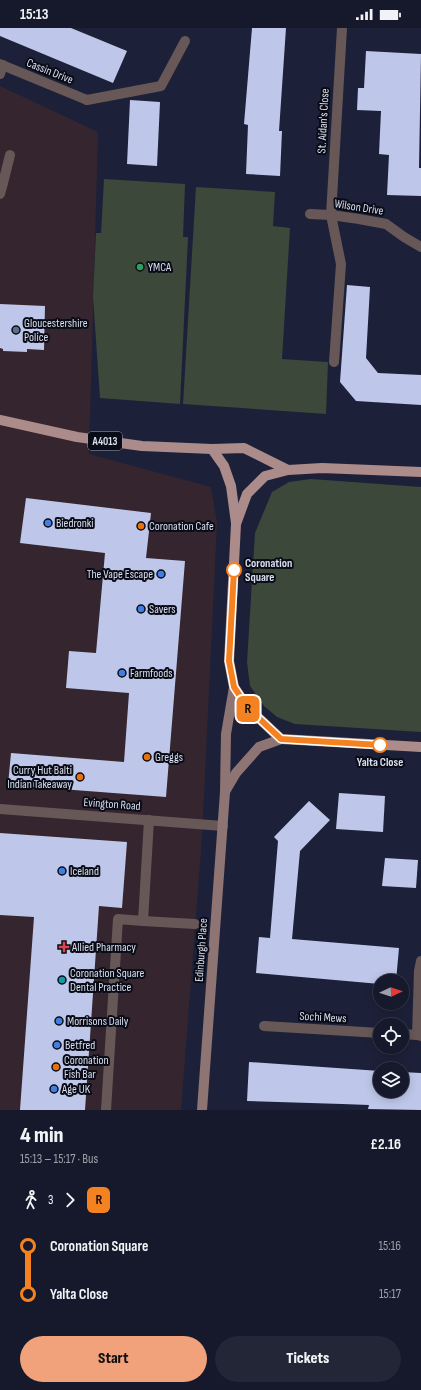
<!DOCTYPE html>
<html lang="en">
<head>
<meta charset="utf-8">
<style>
	body { margin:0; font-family:"Sofia Sans Condensed",sans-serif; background:#222637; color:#f1f3f6; height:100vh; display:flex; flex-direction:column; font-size:15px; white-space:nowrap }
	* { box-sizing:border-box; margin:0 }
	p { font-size:13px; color:#9da0a9 }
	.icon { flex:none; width:22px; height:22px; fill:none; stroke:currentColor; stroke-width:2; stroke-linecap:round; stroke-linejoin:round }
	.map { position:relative; height:1082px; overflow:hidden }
	.side { display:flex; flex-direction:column; background:#15192b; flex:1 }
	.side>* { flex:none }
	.badge { padding:0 8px; border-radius:6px; font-size:14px; line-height:26px }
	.needle { width:26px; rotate:86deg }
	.tools { position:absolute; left:373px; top:946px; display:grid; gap:8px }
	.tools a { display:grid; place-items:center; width:36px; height:36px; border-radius:50%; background:#15192b; box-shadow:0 2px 10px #0003,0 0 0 1px #343847; font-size:20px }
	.map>.badge { position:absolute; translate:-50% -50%; box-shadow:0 0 0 2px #fff }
	.legs { display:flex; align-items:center; gap:6px; height:44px; padding:0 20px; font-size:13px }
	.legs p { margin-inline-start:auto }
	.headline { display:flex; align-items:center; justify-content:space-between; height:68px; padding:0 20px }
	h1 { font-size:22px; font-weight:800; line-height:30px }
	.cta { display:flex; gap:8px; margin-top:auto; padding:8px 20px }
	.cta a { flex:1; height:46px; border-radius:24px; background:#f1a27b; color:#111; font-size:16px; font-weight:800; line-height:46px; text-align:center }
	.cta a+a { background:#222637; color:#f1f3f6 }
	ul { padding:0 20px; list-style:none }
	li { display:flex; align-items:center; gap:14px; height:48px; font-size:15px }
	li i { display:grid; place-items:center; width:6px; height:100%; margin:0 5px; background:currentColor }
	li i::after { content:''; width:10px; height:10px; margin:-5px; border:3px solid; border-radius:50%; background:#15192b }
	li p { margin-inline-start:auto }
	li:first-child i { background:linear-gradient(#0000 50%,currentColor 0) }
	li:last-child i { background:linear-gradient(currentColor 50%,#0000 0) }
	.status { display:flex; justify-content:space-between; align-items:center; height:28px; padding:0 20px; background:#15192b; direction:ltr }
	.status svg { height:11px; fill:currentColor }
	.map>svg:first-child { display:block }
	.commercial { fill:#35252f }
	.green { fill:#3c4839 }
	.building { fill:#bec7e9 }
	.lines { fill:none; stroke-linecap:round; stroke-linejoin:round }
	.lane { stroke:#675857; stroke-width:10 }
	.street { stroke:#675857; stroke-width:10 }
	.secondary { stroke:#8e7574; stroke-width:10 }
	.primary { stroke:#ac8c8a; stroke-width:10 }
	.line-1-casing { stroke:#fff; stroke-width:9 }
	.line-1 { stroke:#f58220; stroke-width:6 }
	.leisure-dot { fill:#2e9e5b; stroke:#090c16; stroke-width:1.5 }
	.service-dot { fill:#5c6f8a; stroke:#090c16; stroke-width:1.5 }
	.shop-dot { fill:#3f7fe0; stroke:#090c16; stroke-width:1.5 }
	.food-dot { fill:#e8710a; stroke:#090c16; stroke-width:1.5 }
	.stop-1-dot { fill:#fff; stroke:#f58220; stroke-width:2 }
	.health-dot { fill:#e0444e; stroke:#090c16; stroke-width:1.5 }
	.culture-dot { fill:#0f9aa8; stroke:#090c16; stroke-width:1.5 }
	.labels { text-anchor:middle; stroke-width:4; stroke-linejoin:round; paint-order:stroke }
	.shield { fill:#090c16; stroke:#9ba0ae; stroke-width:1 }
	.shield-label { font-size:11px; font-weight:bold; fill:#dadfef }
	.street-label { font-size:12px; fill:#dadfef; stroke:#090c16 }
	.poi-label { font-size:12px; fill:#dadfef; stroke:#090c16; text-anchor:start }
	.stop-label { font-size:12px; font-weight:bold; fill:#dadfef; stroke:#090c16; text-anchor:start }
</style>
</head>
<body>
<div class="status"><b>15:13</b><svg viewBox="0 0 49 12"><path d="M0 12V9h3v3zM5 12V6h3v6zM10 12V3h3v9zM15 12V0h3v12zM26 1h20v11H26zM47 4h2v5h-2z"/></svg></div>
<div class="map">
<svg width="421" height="1082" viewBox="0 0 421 1082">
	<rect width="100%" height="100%" fill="#1c2139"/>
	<!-- commercial -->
	<polygon class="commercial" points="0,58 98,104 89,426 211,459 217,495 202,809 181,1082 0,1082"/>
	<!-- green -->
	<g class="green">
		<polygon points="104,151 185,156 183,209 188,209 180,376 100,370 93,269 96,205 101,205"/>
		<polygon points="196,159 275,164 273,198 290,200 282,331 328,334 326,386 183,376"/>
		<polygon points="311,451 421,459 421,704 295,696 277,689 264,678 250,658 247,634 255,505 272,464 289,454"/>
	</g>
	<!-- building -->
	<g class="building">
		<polygon points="0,0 71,0 127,23 113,55 0,8"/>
		<polygon points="252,0 286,0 279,103 282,103 280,148 246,146 248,97 244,96"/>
		<polygon points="366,23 421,26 419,140 421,140 421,168 387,167 389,127 379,126 381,83 357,82 358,60 364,60"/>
		<polygon points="130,72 160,74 157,138 127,136"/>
		<polygon points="347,257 370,259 366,330 378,345 421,347 421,377 356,373 340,354"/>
		<polygon points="0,276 45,278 44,322 27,321 27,324 3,323 3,321 0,320"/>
		<polygon points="26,470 151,485 146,530 185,533 166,769 8,757 11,725 124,734 129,665 66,660 69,623 96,625 105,525 20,515"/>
		<polygon points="339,765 385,768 383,804 336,801"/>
		<polygon points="309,773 330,792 300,823 292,911 399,920 396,953 380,953 380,956 256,945 259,909 270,910 278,813 274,809"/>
		<polygon points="0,805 127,814 122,880 99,878 85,1082 20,1082 34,889 0,887"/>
		<polygon points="385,830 418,832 416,860 382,858"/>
		<polygon points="249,1034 380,1043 380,1063 402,1063 402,1044 421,1045 421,1082 368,1081 369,1077 342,1076 247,1073"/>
	</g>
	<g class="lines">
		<!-- lane -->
		<g class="lane">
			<polyline points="0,46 3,37"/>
			<polyline points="87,72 161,58 185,13"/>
			<polyline points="0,154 3,155 0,166"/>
			<polyline points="3,155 10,127"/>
			<polyline points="331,187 341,236 334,334"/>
			<polyline points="143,893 195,896"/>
			<polyline points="106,1082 118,891 143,893 149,792"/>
		</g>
		<!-- street -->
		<g class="street">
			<polyline points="0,36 87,72"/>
			<polyline points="310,186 331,187 359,191 386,196 404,209 421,219"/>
			<polyline points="331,187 342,0"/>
			<polyline points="0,781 223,798"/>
			<polyline points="421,933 419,943 417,1007 421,1008"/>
			<polyline points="264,998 380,1005"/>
			<polyline points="402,1006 417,1007"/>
		</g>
		<!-- secondary -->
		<g class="secondary">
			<polyline points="226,762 236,745 259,719 281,711"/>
			<polyline points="202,1082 225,764 226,706 234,659"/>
		</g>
		<!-- primary -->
		<g class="primary">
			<polyline points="0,392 77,409 142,418 212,421 244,420 288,442"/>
			<polyline points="212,421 224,438 231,458 236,495"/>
			<polyline points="421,444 322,440 288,442 265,448 247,466 236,496 229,633 234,659 248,680 281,711 421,719"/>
		</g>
	</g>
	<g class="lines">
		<defs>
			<polyline id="line-1" points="234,542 229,633 234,659 248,680 281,711 380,717"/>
		</defs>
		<!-- line-1 casing -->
		<use href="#line-1" class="line-1-casing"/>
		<!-- line-1 -->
		<use href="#line-1" class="line-1"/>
	</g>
	<!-- markers -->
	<circle class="leisure-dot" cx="140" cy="239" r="4"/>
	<circle class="service-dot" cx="16" cy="302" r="4"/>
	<g class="shop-dot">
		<circle cx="48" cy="495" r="4"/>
		<circle cx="161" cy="546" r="4"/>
		<circle cx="141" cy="581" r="4"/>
		<circle cx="122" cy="645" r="4"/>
		<circle cx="62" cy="843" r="4"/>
		<circle cx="59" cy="993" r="4"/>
		<circle cx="57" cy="1017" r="4"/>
		<circle cx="54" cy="1061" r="4"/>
	</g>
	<g class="food-dot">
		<circle cx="141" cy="498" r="4"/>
		<circle cx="147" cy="729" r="4"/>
		<circle cx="80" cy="749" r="4"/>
		<circle cx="56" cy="1039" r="4"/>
	</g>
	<g class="stop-1-dot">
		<circle cx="234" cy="542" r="7"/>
		<circle cx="380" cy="717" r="7"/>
	</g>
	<path class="health-dot" d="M62 913h4v4h4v4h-4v4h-4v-4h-4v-4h4z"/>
	<circle class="culture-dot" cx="62" cy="952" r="4"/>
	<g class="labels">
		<!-- shield labels -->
		<rect class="shield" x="88" y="404" width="34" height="18" rx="3"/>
		<g class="shield-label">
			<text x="105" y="417">A4013</text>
		</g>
		<!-- street labels -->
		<g class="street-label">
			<text transform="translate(50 43) rotate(22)" y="4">Cassin Drive</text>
			<text transform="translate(323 93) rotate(-87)" y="4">St. Aidan's Close</text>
			<text transform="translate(359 179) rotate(9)" y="4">Wilson Drive</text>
			<text transform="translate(112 776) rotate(4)" y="4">Evington Road</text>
			<text transform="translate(201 922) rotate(-86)" y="4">Edinburgh Place</text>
			<text transform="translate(323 989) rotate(3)" y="4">Sochi Mews</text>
		</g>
		<!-- poi labels -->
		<g class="poi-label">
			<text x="148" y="243">YMCA</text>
			<text x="24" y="299">Gloucestershire<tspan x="24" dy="14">Police</tspan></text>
			<text x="56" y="499">Biedronki</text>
			<text x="149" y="502">Coronation Cafe</text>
			<text x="153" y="550" text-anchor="end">The Vape Escape</text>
			<text x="149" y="585">Savers</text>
			<text x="130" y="649">Farmfoods</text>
			<text x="155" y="733">Greggs</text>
			<text x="72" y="746" text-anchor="end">Curry Hut Balti<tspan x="72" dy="14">Indian Takeaway</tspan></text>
			<text x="70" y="847">Iceland</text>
			<text x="72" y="923">Allied Pharmacy</text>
			<text x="70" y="949">Coronation Square<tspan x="70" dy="14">Dental Practice</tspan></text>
			<text x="67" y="997">Morrisons Daily</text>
			<text x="65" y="1021">Betfred</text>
			<text x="64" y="1036">Coronation<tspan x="64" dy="14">Fish Bar</tspan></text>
			<text x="62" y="1065">Age UK</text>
		</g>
		<!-- stop labels -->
		<g class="stop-label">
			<text x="245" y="539">Coronation<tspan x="245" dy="14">Square</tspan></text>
			<text x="380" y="738" text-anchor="middle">Yalta Close</text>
		</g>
	</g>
</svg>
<div class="tools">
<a><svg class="needle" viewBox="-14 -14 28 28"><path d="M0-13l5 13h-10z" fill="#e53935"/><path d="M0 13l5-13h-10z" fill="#9da0a9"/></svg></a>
<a><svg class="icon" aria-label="locate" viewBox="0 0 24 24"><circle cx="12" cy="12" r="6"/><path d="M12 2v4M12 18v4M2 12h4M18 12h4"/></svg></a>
<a><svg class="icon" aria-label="layers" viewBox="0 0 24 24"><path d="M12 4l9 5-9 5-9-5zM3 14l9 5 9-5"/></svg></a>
</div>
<b class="badge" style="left:248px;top:681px;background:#f58220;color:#111">R</b>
</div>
<section class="side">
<div class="headline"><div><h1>4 min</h1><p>15:13 – 15:17 · Bus</p></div><b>£2.16</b></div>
<div class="legs"><svg class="icon" aria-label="walk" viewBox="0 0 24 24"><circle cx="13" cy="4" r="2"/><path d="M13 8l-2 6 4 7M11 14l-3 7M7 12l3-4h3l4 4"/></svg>3<svg class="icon" aria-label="forward" viewBox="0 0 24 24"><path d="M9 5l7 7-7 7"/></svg><b class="badge" style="background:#f58220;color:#111">R</b></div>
<ul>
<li><i style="color:#f58220"></i><b>Coronation Square</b><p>15:16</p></li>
<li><i style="color:#f58220"></i><b>Yalta Close</b><p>15:17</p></li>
</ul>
<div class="cta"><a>Start</a><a>Tickets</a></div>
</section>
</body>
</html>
